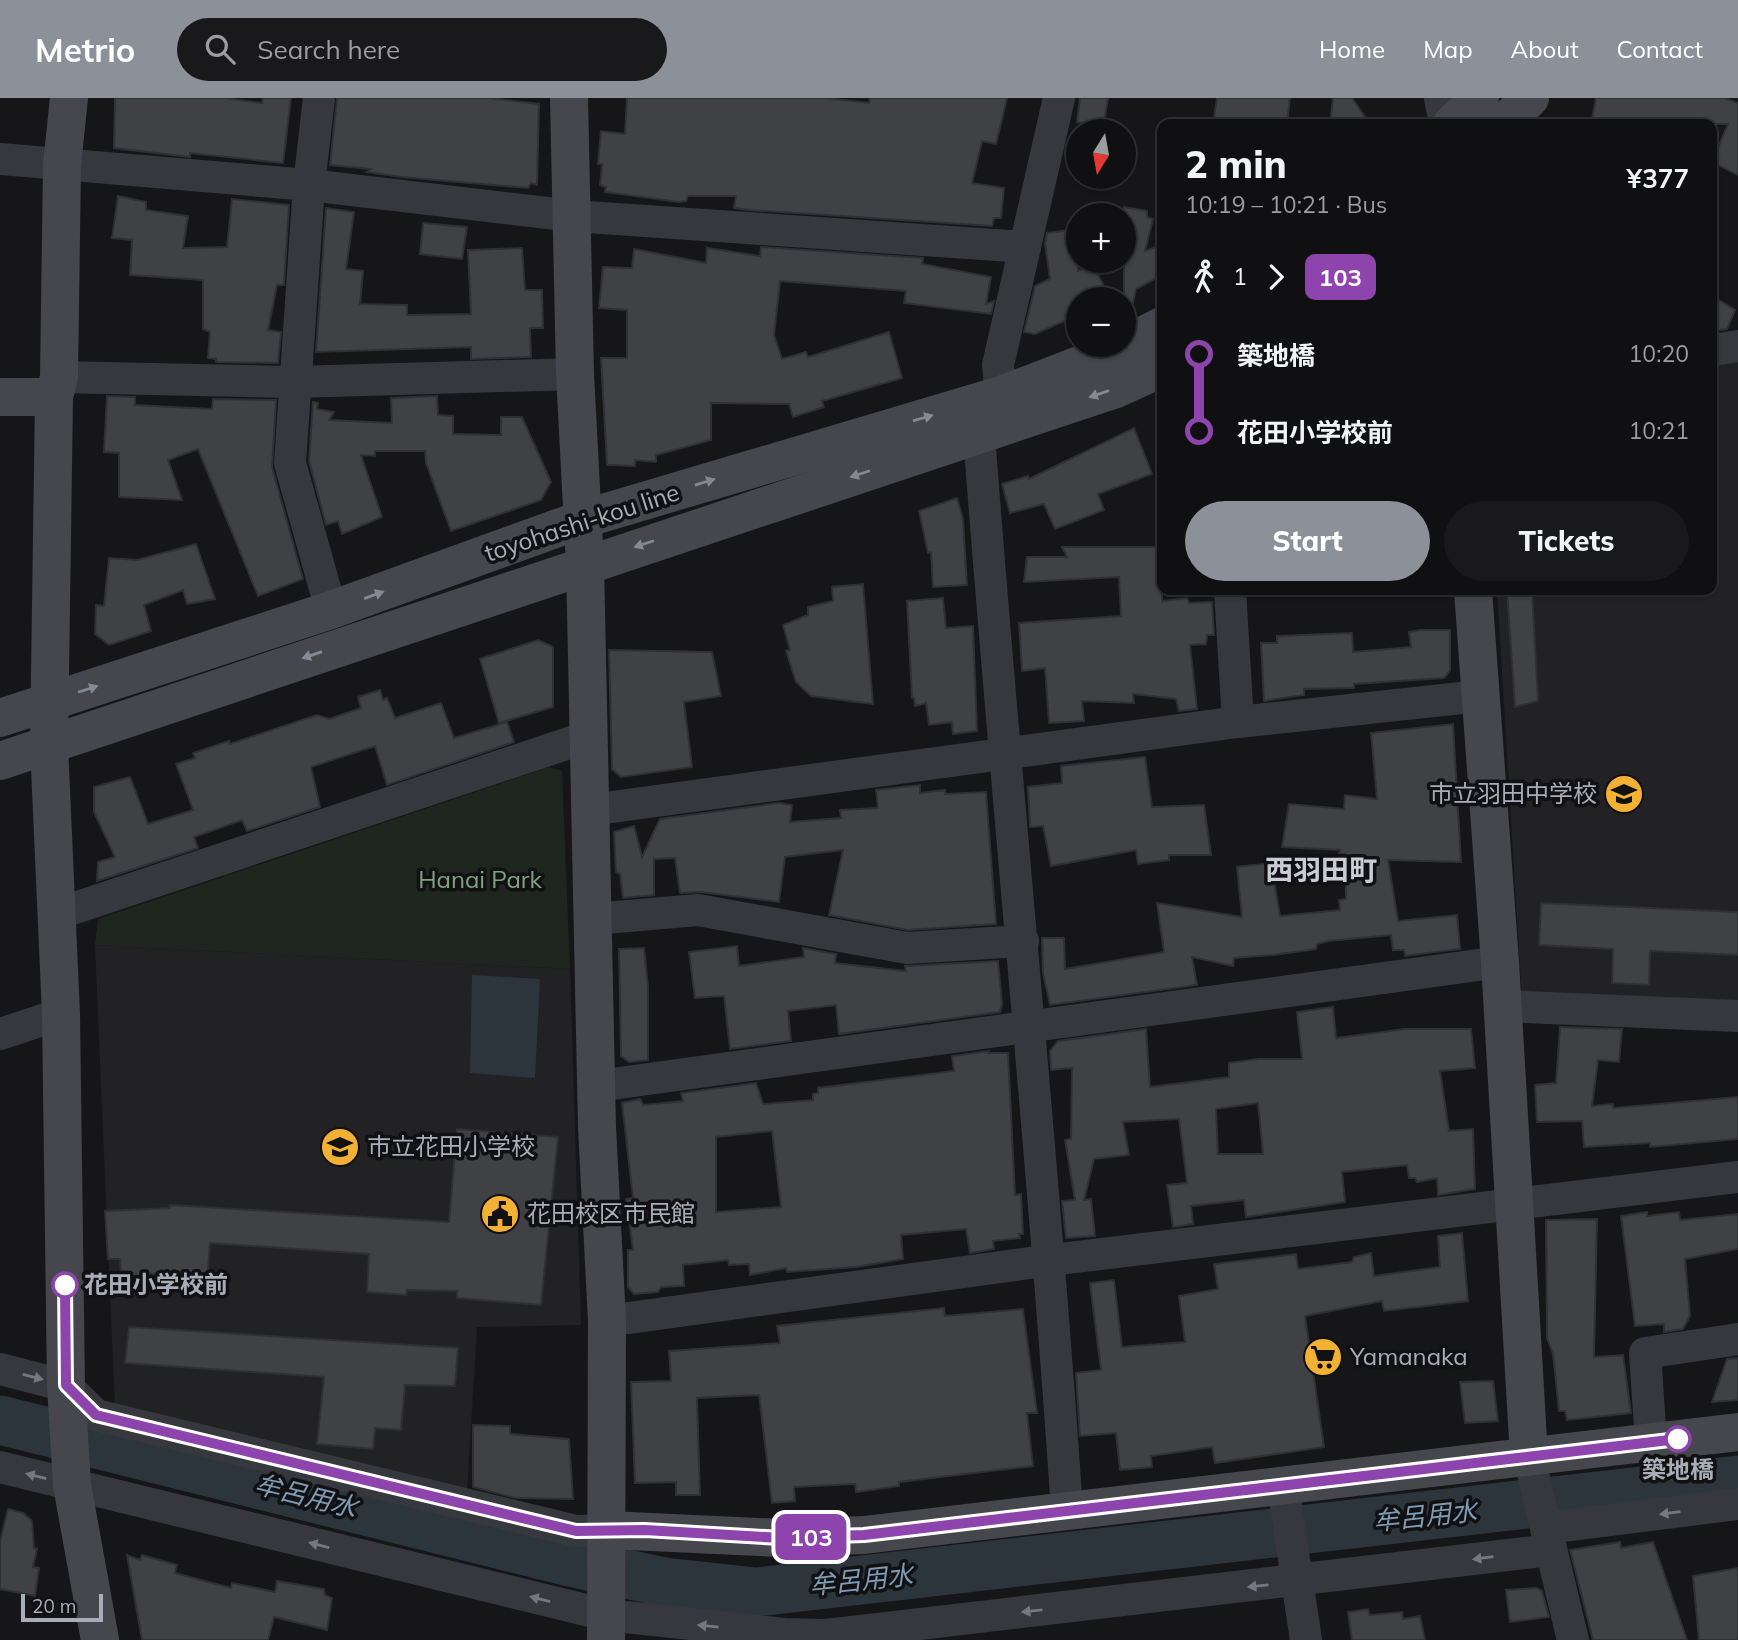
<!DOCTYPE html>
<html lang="en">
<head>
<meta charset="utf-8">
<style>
	body { margin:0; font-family:Mulish,"Noto Sans JP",sans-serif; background:#19191b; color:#f1f3f6; height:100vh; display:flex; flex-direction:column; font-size:26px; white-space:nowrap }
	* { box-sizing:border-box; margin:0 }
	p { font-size:23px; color:#9c9d9f }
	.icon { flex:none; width:38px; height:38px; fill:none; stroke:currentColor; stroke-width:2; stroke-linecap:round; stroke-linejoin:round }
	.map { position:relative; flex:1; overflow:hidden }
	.panel { position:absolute; left:1157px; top:21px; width:560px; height:476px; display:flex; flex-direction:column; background:#101012; border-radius:14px; box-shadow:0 2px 5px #0004,0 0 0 2px #303032 }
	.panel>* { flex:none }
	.badge { padding:0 14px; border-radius:10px; font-size:24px; line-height:46px }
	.needle { width:46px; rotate:191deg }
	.controls { position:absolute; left:1066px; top:21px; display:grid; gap:14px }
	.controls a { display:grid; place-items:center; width:70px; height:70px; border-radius:50%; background:#101012; box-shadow:0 2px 5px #0004,0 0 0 2px #303032; font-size:35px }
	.scale { position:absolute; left:21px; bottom:18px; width:82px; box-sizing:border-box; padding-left:7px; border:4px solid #a8adb8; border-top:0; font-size:19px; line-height:24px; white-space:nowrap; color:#a8adb8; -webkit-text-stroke:5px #111113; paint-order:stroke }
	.map>.badge { position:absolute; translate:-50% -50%; box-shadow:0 0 0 4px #fff }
	.legs { display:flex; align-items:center; gap:10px; height:77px; padding:0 28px; font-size:23px }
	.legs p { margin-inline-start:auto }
	.summary { display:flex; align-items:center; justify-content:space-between; height:119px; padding:0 28px }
	h1 { font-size:38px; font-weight:800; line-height:52px }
	.cta { display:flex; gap:14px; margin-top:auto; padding:14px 28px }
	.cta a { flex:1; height:80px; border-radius:42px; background:#8c9099; color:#fff; font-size:28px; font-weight:800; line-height:80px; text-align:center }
	.cta a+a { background:#19191b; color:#f1f3f6 }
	ul { padding:0 28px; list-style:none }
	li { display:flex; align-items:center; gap:24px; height:77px; font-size:26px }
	li i { display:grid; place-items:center; width:10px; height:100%; margin:0 9px; background:currentColor }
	li i::after { content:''; width:18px; height:18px; margin:-9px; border:5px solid; border-radius:50%; background:#101012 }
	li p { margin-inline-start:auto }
	li:first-child i { background:linear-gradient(#0000 50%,currentColor 0) }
	li:last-child i { background:linear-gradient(currentColor 50%,#0000 0) }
	header { display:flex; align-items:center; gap:42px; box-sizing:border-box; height:98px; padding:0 35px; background:#8c9099; color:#fff }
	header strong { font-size:33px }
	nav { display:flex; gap:38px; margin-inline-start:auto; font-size:24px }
	.search { width:490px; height:63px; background:#19191b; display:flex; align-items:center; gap:18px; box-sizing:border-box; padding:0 24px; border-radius:38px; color:#9c9d9f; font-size:26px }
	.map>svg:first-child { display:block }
	.built { fill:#222225 }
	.green { fill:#1e261f }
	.water { fill:#2c353c }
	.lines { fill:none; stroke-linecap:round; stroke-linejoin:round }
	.river { stroke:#2c353c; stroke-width:49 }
	.building { fill:#404145; stroke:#303034; stroke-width:2; fill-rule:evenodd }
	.street { stroke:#37383d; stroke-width:32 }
	.secondary { stroke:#45474d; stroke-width:38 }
	.oneway { fill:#858993 }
	.oneway2 { fill:#757881 }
	.line-1-casing { stroke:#fff; stroke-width:16 }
	.line-1 { stroke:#8e44ad; stroke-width:10 }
	.stop-1-dot { fill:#fff; stroke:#8e44ad; stroke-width:3.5 }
	.labels { text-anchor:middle; stroke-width:7; stroke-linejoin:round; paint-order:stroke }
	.street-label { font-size:24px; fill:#a8adb8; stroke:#111113 }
	.poi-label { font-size:24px; fill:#a8adb8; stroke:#111113; text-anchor:start }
	.park-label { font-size:24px; fill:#7fa381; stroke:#111113 }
	.stop-label { font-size:24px; font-weight:bold; fill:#a8adb8; stroke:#111113; text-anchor:start }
	.water-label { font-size:26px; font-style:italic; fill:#7f9bb3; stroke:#111113 }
	.quarter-label { font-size:28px; font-weight:bold; fill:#c9ccd4; stroke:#111113 }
</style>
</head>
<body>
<header>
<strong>Metrio</strong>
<div class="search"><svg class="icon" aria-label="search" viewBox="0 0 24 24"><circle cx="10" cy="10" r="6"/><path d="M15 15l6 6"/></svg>Search here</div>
<nav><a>Home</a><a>Map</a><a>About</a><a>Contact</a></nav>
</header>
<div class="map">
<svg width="1738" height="1542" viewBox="0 0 1738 1542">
	<rect width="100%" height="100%" fill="#161618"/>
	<!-- built -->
	<g class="built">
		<polygon points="1738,258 1738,909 1522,901 1497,492 1712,492 1712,262"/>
		<polygon points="95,847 570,871 581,1227 477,1229 467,1394 115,1310"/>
	</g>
	<!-- green -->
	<polygon class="green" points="549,669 562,673 570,871 95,847 98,821"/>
	<!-- water -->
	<polygon class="water" points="472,877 540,881 535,980 470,975"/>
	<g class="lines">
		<!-- river -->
		<polyline class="river" points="0,1322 570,1464 664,1484 756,1494 1738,1382"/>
	</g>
	<!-- building -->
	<g class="building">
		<polygon points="115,0 224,0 262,5 263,0 291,0 283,65 190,55 190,59 114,50"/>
		<polygon points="337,0 489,0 539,6 537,87 531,85 528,90 402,79 367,74 371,71 330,67"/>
		<polygon points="627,0 826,0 869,5 870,0 1007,0 996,46 982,43 972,85 1004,90 1001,120 994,120 992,128 749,112 734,110 736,98 688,98 686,103 679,104 605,94 606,89 600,87 602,66 598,66 601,33 625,36"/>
		<polygon points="1080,0 1108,0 1103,30 1077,24"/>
		<polygon points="1217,0 1290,0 1287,26 1213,26"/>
		<polygon points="1333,0 1352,0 1370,26 1330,26"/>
		<polygon points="1596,0 1725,0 1738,5 1738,77 1712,64 1728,26 1591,26"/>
		<polygon points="118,98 146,104 146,112 188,118 183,150 227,149 232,101 289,107 284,187 277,187 268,232 281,234 278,265 216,264 216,261 208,260 210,234 203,231 203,182 130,177 132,142 112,140"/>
		<polygon points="1124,109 1147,113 1147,119 1153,121 1145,153 1162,147 1162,177 1136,191 1132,209 1124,208"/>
		<polygon points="326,110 354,114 346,171 363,173 360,206 407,207 407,217 471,216 468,152 522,150 525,192 542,192 543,230 530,230 531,259 471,261 471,249 316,254"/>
		<polygon points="423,125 467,129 462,161 420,156"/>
		<polygon points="1078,131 1078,173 1093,166 1110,201 1078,201 1078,217 1035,236 1024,234 1035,188 1050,181 1045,145 1047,135"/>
		<polygon points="761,149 923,160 922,166 991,179 986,206 994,203 991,216 904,205 906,193 780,183 774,237 782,261 806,254 808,259 889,234 902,280 822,303 824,309 793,319 789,306 711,305 711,342 656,357 656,364 635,362 635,368 607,367 601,260 627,260 627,212 599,210 603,169 632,170 634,151 706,165 707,150 760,158"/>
		<polygon points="1712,198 1735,212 1727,231 1712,233"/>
		<polygon points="107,298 135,299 135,307 212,311 213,301 276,302 272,369 303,481 258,498 198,351 168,362 182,402 119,399 119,355 104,354"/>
		<polygon points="437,298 438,317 453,318 453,336 501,337 501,319 522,319 551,384 541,402 451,433 426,365 425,353 375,353 375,358 361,357 382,419 342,436 338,423 326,427 309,363 313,304 318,305 317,311 334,314 329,322 392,325 391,300"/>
		<polygon points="1134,330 1152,376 1098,396 1104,412 1055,431 1044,406 1010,415 1002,386 1028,378 1029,381"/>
		<polygon points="957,400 963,421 967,487 933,489 931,454 928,455 919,413"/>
		<polygon points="196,446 215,501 187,506 183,492 144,507 151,533 109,547 95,536 96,507 104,508 109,460 137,462"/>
		<polygon points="1062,449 1162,449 1162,503 1187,500 1189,505 1212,504 1214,537 1207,537 1206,546 1190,547 1197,611 1179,613 1176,601 1133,596 1134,605 1082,603 1084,623 1049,625 1045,570 1022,573 1019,525 1121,518 1119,479 1024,484 1027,459 1067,459"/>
		<polygon points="863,486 873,606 811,598 796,584 786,553 790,552 783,527 808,517 808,509 833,503 832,489"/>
		<polygon points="1507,492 1532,492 1538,603 1515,609"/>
		<polygon points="943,500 946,530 973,528 977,633 953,636 952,624 929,627 926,605 915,608 914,600 912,600 907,503"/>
		<polygon points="1421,532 1450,532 1450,573 1444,580 1354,586 1354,590 1304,591 1304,597 1264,603 1261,545 1277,545 1277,538 1352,535 1353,554 1411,549 1409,534"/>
		<polygon points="538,542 553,549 553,609 499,625 480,561"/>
		<polygon points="609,552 712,554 721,598 684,604 692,669 621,679 612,671"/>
		<polygon points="380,592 383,602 387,600 395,620 441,605 454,640 507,624 514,644 387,687 375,648 311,669 320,709 247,733 242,722 194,739 198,750 97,783 98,764 115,759 94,714 94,689 130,679 148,726 193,712 176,666 195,660 193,655 229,643 230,646 317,617 329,621 361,610 358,599"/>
		<polygon points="1453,626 1461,764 1388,762 1398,823 1457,817 1460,851 1405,858 1404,852 1393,852 1391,837 1328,843 1317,846 1316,851 1273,857 1234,860 1233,868 1192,859 1197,887 1050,907 1043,875 1042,840 1064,840 1065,871 1164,854 1157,805 1242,819 1237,769 1271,765 1280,818 1340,812 1339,802 1346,801 1345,756 1339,755 1340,752 1282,749 1289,706 1344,711 1345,697 1377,701 1371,635"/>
		<polygon points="1145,659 1152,709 1204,707 1211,757 1169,757 1169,762 1138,766 1136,752 1051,768 1043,728 1030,729 1028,689 1062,685 1061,668"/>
		<polygon points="920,687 920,695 945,692 945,696 986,694 996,826 908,832 829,817 843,752 785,759 779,804 701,794 680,795 675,760 654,761 654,797 623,800 620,776 616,774 614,734 634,728 642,759 660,721 778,705 792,707 790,724 841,720 840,712 878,710 876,692"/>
		<polygon points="1541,805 1738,814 1738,857 1650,853 1649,887 1612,885 1613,851 1539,847"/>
		<polygon points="737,848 739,868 804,859 803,850 836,856 835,865 906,873 905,868 998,863 1002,906 1000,914 839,936 836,907 788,913 791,943 730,951 724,898 695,900 689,854"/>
		<polygon points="644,850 648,888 648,962 629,964 621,958 619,851"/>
		<path d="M1333,909l3,31 69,-9h66l4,39 -35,3 9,60 24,-2 2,60 -37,6 -1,-17 -20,4 -2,-4h-6l-2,-13 -65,7 3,30 -99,15 -2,-17 -53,6 2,18 -20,3 -6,-42 20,-2 -8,-64 -56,3 6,33 -35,4 -10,41 7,-1 4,37 -29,2 -4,-37 13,-1 -10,-60 6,-1 1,-71 -21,2 -1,-19 8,-10 88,-12 4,58 79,-10v-14l29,-4h44l-5,-47zM1258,1005l5,51h-45l-2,-45z"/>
		<polygon points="1560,929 1622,931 1619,964 1598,962 1592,1008 1613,1006 1613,1010 1738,999 1738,1041 1650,1049 1650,1045 1584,1049 1582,1023 1537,1024 1535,987 1556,985"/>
		<path d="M989,953l-1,2h20l7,142 6,-1 2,40h-4l1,4 -27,3 1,8 -24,4 -4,-24 -65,6 2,24 -47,8 -69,5 -1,-4 -36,7 -1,-11 -20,1 -1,-5 -45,5 1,21 -23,1 -3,5 -24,2 -6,-7v-37h5l-7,-51 7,-1 -11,-95 18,-4 3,6 40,-4 -2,-8 75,-10 7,21 50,-4v-6l5,-1v-5l136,-17 -2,-15zM772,1033l9,76 -65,5v-75z"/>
		<polygon points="457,1031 558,1039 541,1207 457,1200 457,1193 407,1192 406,1197 367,1194 369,1156 210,1145 207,1184 151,1176 150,1194 122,1194 120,1161 108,1161 105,1113 170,1110 170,1107 449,1124"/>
		<polygon points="1647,1114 1647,1118 1679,1114 1680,1122 1738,1116 1738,1151 1685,1161 1690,1218 1683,1231 1664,1234 1664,1226 1635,1228 1621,1118"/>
		<polygon points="1597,1121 1594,1259 1623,1257 1631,1315 1567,1322 1565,1313 1559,1313 1553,1256 1547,1240 1546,1122"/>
		<polygon points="1462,1135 1468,1203 1384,1213 1382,1203 1305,1218 1324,1349 1215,1365 1212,1349 1151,1358 1152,1369 1120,1372 1116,1335 1080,1338 1076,1275 1101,1272 1090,1185 1114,1182 1122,1249 1185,1244 1179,1198 1218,1191 1214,1166 1296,1156 1298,1171 1352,1164 1354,1159 1371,1155 1374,1178 1440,1169 1438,1138"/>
		<polygon points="944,1210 945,1218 1023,1211 1037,1315 1027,1315 1033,1368 899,1384 899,1388 856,1394 855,1386 794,1389 795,1403 772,1405 759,1297 697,1300 700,1397 676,1397 676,1384 635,1385 631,1284 671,1283 669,1253 780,1245 777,1228"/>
		<polygon points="129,1229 458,1250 455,1288 405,1287 401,1332 375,1330 373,1351 317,1346 324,1279 125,1265"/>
		<polygon points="1738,1260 1738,1302 1712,1304 1727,1261"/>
		<polygon points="1493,1283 1498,1323 1465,1325 1460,1284"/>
		<polygon points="473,1327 510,1328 510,1336 569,1341 573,1401 516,1400 473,1389"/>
		<polygon points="8,1411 23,1415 32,1423 34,1450 37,1451 33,1469 39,1470 35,1498 0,1491 0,1443"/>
		<polygon points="1620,1444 1621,1450 1653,1444 1687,1542 1593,1542 1570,1452"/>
		<polygon points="127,1457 140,1462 142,1457 177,1467 175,1475 231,1490 232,1485 275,1494 277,1483 324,1491 325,1497 332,1500 327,1532 274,1519 268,1542 142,1542"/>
		<polygon points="1738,1470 1738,1542 1699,1542 1693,1478"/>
		<polygon points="1537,1490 1542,1493 1549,1519 1510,1524 1506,1492"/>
		<polygon points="1368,1511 1370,1517 1402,1514 1403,1521 1420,1518 1425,1542 1352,1542 1348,1514"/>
	</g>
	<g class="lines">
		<!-- street -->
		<g class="street">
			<polyline points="319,0 309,87 290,365 331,512"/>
			<polyline points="1440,0 1445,26"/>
			<polyline points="0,61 309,87 573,118 1025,149"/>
			<polyline points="1712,252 1738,248"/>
			<polyline points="59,279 294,284 575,276"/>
			<polyline points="1001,297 998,267 1059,0"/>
			<path d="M979,337c27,359 64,717 88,1076"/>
			<polyline points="1230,492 1238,624"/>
			<polyline points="590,712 1238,624 1480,598"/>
			<polyline points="57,816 587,639"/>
			<polyline points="593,821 698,812 907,850 1023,843"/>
			<polyline points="1502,908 1738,918"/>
			<polyline points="0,936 61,916"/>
			<polyline points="597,988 1500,864"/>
			<polyline points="607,1223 1051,1162 1738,1079"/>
			<polyline points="0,1271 66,1288 96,1317 576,1433 608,1432"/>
			<polyline points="1651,1344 1645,1255 1738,1241"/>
			<polyline points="1529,1359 1573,1542"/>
			<polyline points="0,1369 606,1517 784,1536 826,1537 1551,1452"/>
			<polyline points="1283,1388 1306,1542"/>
			<polyline points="1546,1430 1738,1406"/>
		</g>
		<!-- secondary -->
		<g class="secondary">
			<polyline points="69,0 62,67 59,279 54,299 49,647 61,916 66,1288 72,1387 100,1542"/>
			<polyline points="569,0 575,276 585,466 597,1029 607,1223 606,1542"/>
			<polyline points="1452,26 1480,0"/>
			<polyline points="1503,26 1530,0"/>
			<polyline points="0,299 54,299"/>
			<polyline points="1473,492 1500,864 1529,1359"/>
			<polyline points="0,620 331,512 580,422 1001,297 1100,259 1162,228"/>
			<polyline points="0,663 1116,291 1162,270"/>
			<polyline points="608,1432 781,1440 864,1437 1738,1334"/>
		</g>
	</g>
	<!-- one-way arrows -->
	<defs><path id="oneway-solid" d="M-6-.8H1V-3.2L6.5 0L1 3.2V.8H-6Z" transform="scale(1.75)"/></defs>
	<g class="oneway">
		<use href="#oneway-solid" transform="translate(1099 296) rotate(161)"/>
		<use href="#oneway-solid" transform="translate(923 320) rotate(-16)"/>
		<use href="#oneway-solid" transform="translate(860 376) rotate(162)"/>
		<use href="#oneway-solid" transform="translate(705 384) rotate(-17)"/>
		<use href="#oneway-solid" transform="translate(644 446) rotate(162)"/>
		<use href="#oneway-solid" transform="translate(374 497) rotate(-20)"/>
		<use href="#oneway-solid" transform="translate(312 557) rotate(161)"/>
		<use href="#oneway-solid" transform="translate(88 591) rotate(-18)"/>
	</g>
	<g class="oneway2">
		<use href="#oneway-solid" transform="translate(33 1279) rotate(14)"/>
		<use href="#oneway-solid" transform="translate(36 1378) rotate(-166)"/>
		<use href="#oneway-solid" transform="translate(1670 1415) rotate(173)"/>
		<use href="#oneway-solid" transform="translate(319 1447) rotate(-166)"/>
		<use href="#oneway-solid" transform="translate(1483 1460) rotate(173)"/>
		<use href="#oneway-solid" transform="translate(1258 1488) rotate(174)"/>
		<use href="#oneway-solid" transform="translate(540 1501) rotate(-166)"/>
		<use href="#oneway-solid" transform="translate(1032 1513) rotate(174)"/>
		<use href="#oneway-solid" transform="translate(708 1528) rotate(-174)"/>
	</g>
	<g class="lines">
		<defs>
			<polyline id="line-1" points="65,1187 66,1287 96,1317 576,1433 645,1432 781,1440 864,1437 1678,1341"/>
		</defs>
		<!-- line-1 casing -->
		<use href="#line-1" class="line-1-casing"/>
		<!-- line-1 -->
		<use href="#line-1" class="line-1"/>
	</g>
	<!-- icons -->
	<defs>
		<symbol id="school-disc" viewBox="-11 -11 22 22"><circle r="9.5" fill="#f2b134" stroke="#111113"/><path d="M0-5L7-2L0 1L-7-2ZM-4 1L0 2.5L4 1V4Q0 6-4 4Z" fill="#111"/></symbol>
		<symbol id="civic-disc" viewBox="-11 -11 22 22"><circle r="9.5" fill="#f2b134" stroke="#111113"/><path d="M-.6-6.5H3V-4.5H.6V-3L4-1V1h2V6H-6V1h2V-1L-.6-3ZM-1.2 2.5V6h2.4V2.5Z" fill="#111"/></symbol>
		<symbol id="supermarket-disc" viewBox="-11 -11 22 22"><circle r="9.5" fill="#f2b134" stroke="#111113"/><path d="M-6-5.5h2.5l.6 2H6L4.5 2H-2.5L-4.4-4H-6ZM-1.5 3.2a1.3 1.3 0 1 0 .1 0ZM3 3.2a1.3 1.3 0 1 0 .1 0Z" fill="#111"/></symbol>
	</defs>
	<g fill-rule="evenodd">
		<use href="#school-disc" x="1602" y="674" width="44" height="44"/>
		<use href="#school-disc" x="318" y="1027" width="44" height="44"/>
		<use href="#civic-disc" x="478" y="1094" width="44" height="44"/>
		<use href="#supermarket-disc" x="1301" y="1237" width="44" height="44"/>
	</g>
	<!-- markers -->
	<g class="stop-1-dot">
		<circle cx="65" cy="1187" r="12"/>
		<circle cx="1678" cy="1341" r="12"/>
	</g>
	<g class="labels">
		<!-- street labels -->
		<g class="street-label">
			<text transform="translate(582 425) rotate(-18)" y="8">toyohashi-kou line</text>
		</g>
		<!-- poi labels -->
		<g class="poi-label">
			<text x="1597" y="704" text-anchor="end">市立羽田中学校</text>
			<text x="367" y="1057">市立花田小学校</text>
			<text x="527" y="1124">花田校区市民館</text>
			<text x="1350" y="1267">Yamanaka</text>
		</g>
		<!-- park labels -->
		<g class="park-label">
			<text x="480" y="790">Hanai Park</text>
		</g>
		<!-- stop labels -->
		<g class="stop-label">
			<text x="84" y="1195">花田小学校前</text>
			<text x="1678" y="1380" text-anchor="middle">築地橋</text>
		</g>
		<!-- water labels -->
		<g class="water-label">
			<text transform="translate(306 1398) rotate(14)" y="9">牟呂用水</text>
			<text transform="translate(1425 1418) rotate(-6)" y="9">牟呂用水</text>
			<text transform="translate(861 1482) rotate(-6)" y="9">牟呂用水</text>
		</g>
		<!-- quarter labels -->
		<g class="quarter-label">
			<text x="1321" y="782">西羽田町</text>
		</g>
	</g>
</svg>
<div class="controls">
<a><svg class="needle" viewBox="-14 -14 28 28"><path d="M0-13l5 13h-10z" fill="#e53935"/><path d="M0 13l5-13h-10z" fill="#9c9d9f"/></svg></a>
<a>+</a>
<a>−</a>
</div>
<div class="scale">20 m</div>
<b class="badge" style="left:811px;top:1439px;background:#8e44ad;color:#fff">103</b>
<section class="panel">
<div class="summary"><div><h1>2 min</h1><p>10:19 – 10:21 · Bus</p></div><b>¥377</b></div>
<div class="legs"><svg class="icon" aria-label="walk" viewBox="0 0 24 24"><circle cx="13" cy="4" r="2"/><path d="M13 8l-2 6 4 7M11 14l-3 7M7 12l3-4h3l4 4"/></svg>1<svg class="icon" aria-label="forward" viewBox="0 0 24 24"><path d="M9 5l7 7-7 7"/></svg><b class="badge" style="background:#8e44ad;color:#fff">103</b></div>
<ul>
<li><i style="color:#8e44ad"></i><b>築地橋</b><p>10:20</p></li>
<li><i style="color:#8e44ad"></i><b>花田小学校前</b><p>10:21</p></li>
</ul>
<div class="cta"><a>Start</a><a>Tickets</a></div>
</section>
</div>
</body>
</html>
